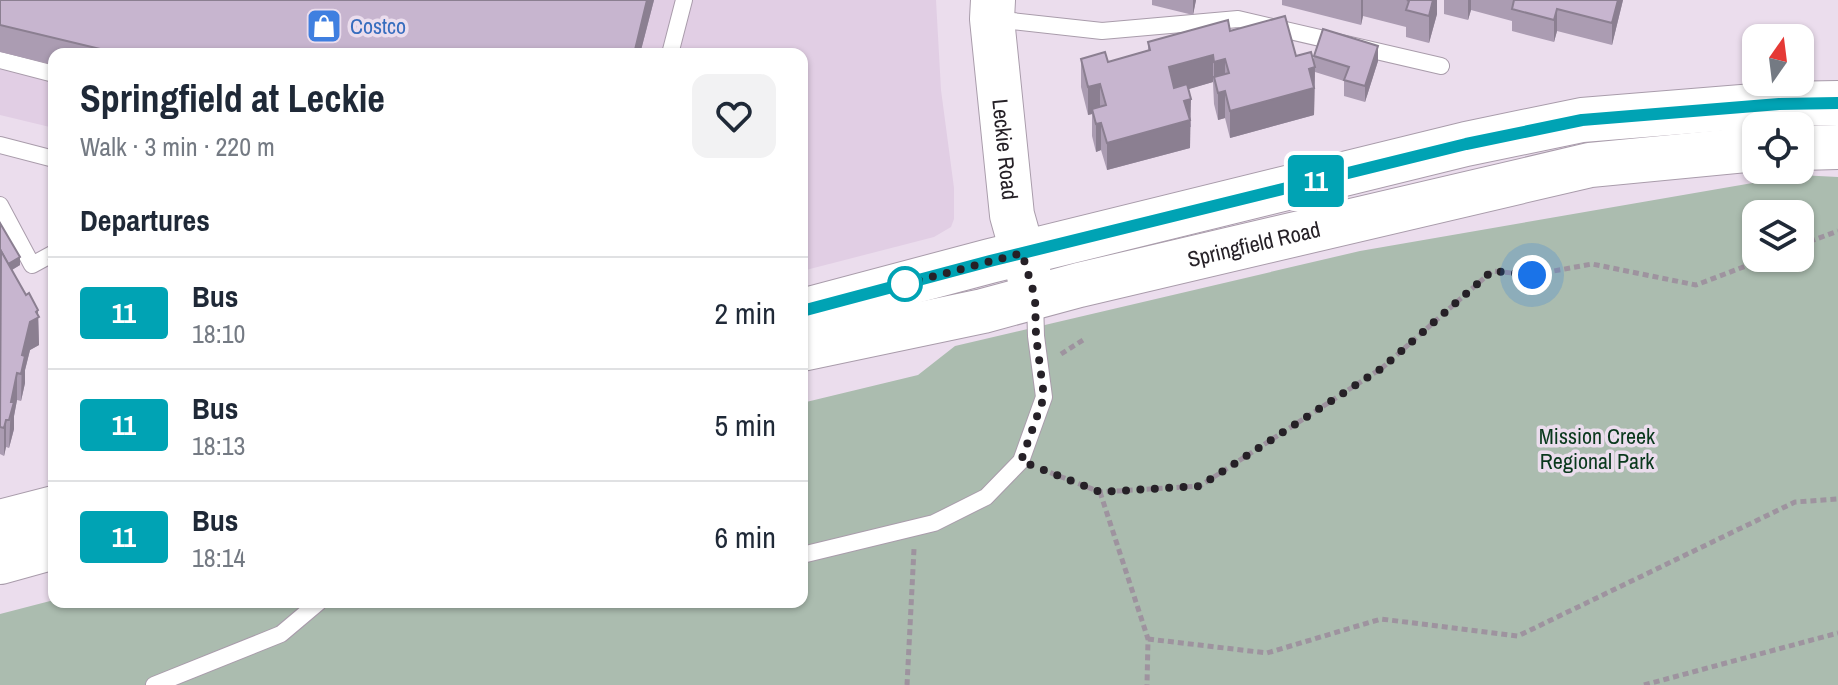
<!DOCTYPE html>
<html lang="en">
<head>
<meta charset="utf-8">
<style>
	body { margin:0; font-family:"Archivo Narrow",sans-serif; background:#f2f2f3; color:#1f2937; height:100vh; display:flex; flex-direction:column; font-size:30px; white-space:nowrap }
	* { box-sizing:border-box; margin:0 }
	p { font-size:26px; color:#747a83 }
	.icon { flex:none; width:44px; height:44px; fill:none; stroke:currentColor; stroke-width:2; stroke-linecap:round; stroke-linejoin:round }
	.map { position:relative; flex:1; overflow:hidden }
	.sheet { position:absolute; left:48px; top:48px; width:760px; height:560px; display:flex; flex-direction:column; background:#fff; border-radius:16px; box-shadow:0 2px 6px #0004 }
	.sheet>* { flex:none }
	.badge { padding:0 16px; border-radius:6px; font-size:28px; line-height:52px }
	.needle { width:52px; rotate:14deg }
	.controls { position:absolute; left:1742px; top:24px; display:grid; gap:16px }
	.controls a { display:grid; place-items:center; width:72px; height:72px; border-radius:16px; background:#fff; box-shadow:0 2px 6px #0004; font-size:40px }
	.you { position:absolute; width:40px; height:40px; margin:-20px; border:6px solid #fff; border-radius:50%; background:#1a73e8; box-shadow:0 0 0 12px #1a73e833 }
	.map>.badge { position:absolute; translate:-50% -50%; box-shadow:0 0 0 4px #fff }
	h2 { padding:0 32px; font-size:30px; line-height:72px }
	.round { display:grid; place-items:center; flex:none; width:84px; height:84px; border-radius:16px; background:#f2f2f3 }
	.head { display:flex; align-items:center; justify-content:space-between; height:136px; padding:0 32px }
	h1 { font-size:38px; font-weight:700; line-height:60px }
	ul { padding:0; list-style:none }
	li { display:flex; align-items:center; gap:24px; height:112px; padding:0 32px; border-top:2px solid #e0e1e3 }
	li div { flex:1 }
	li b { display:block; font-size:30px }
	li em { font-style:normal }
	li .badge { min-width:88px; font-weight:700; text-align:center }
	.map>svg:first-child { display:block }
	.built { fill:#e1cee4 }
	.green { fill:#abbcaf; fill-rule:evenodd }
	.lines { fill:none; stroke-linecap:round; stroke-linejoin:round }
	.service-casing { stroke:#a99cab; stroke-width:18 }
	.secondary-casing { stroke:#a99cab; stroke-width:46 }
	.path { stroke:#9e939f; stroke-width:5; stroke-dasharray:6 4; stroke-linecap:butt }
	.service { stroke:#fff; stroke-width:16 }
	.secondary { stroke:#fff; stroke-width:44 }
	.wall { fill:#ab9cb2 }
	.shaded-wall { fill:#8b7f91 }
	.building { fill:#c7b5cf; stroke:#8b7f91; stroke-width:2 }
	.line-casing { stroke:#fff; stroke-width:18 }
	.line { stroke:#00a3b4; stroke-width:12 }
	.walk { stroke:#262127; stroke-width:8; stroke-dasharray:0 14.4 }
	.stop-dot { fill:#fff; stroke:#00a3b4; stroke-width:4 }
	.labels { text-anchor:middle; stroke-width:7; stroke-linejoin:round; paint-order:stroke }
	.shop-label { font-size:22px; fill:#366cbe; stroke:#ebdded; text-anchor:start }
	.street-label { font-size:22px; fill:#262127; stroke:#ebdded }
	.park-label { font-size:22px; fill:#09381c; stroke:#ebdded }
</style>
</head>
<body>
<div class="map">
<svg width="1838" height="685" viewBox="0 0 1838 685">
	<rect width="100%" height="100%" fill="#ebdded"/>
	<!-- built -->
	<polygon class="built" points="0,0 936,0 941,90 954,188 954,219 951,227 934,237 802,271 802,54 54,54 54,128 0,115"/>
	<!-- green -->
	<path class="green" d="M1799,175l39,2v508h-1838v-71l54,-14 748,2v-199l116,-28 37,-29 405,-95zM1756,214h44v44h-44z"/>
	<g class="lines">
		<defs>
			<g id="service">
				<polyline points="994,19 1102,31 1238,19 1441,66"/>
				<polyline points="670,54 684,0"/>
				<polyline points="0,60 54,74"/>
				<polyline points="0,145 54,159"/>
				<polyline points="0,205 32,265 54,253"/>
				<polyline points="802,555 934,523 986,497 1021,461 1044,397 1036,336 1035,300"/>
				<polyline points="154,685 281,634 319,602"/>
			</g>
			<g id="secondary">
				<path id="s1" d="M993,0l-1,19 20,196 18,64"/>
				<polyline points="1800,148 1838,147"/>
				<polyline points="802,311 990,261 1466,144 1582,120 1779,104 1838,103"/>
				<path id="s2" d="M802,349l181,-38 96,-26 511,-120 166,-16"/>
				<polyline points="0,522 54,508"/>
				<polyline points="0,562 54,547"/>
			</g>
		</defs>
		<!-- service casing -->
		<use href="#service" class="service-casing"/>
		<!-- secondary casing -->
		<use href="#secondary" class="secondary-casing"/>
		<!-- path -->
		<g class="path">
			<polyline points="1800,245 1838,231"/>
			<polyline points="1061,354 1083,340"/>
			<polyline points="1041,469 1100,492 1200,486 1382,368 1492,271 1532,275 1592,264 1696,285 1767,258"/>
			<polyline points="1100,492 1148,639 1147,685"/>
			<polyline points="1148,639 1267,653 1381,619 1518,636 1795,502 1838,499"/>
			<polyline points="907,685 914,549"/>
			<polyline points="1644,685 1838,633"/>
		</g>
		<!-- service -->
		<use href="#service" class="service"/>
		<!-- secondary -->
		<use href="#secondary" class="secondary"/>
	</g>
	<!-- wall -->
	<g class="wall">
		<polygon points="0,0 654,0 640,54 54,54 54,65 0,52"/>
		<polygon points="1152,0 1196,0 1193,15 1152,5"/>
		<polygon points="1282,0 1437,0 1437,14 1429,43 1406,37 1406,27 1363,16 1361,25 1282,5"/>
		<polygon points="1444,0 1623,0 1612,45 1557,31 1554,42 1512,31 1512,21 1471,10 1468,20 1444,14"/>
		<polygon points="1230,31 1296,56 1314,65 1314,56 1378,61 1365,102 1344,96 1344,81 1315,72 1314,115 1230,138 1225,118 1218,120 1214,104 1213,82 1188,89 1191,127 1190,127 1190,148 1107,170 1101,150 1096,152 1092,136 1092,114 1088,115 1081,87 1081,59 1108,62 1148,50 1148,42"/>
		<polygon points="0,223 20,265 12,270 38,316 39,345 30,350 25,370 25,383 21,401 17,400 14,416 14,429 9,448 6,447 4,456 0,454"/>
		<polygon points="54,257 54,297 49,287 49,260"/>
	</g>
	<!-- shaded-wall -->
	<g class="shaded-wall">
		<polygon points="647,0 654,0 640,54 634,54"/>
		<polygon points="1193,0 1196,0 1193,15"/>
		<polygon points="1361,0 1363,0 1363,16 1361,25"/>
		<polygon points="1431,0 1437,0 1437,14 1429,43 1429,16"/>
		<polygon points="1468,0 1471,0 1471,10 1468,20"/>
		<polygon points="1618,0 1623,0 1612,45 1612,23"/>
		<polygon points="1557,9 1557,31 1554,42 1554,20"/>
		<polygon points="1378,46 1378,61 1365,102 1365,86"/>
		<polygon points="1213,55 1213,82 1169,95 1169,67"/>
		<polygon points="1225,59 1225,86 1214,80 1214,62"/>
		<polygon points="1315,67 1314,115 1230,138 1230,111 1309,69"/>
		<polygon points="1100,84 1100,111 1092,109 1092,114 1088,115 1088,87"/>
		<polygon points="1225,91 1225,118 1218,120 1218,93"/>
		<polygon points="1191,99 1190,148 1107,170 1107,143 1184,101"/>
		<polygon points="1101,123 1101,150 1096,152 1096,124"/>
		<polygon points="20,257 20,265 0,277 0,269"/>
		<polygon points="38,310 39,345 30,350 25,370 25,383 21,401 22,355 30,322"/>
		<polygon points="17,373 17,400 14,416 14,429 9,448 11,402"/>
		<polygon points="6,420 6,447 4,456 4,428"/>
	</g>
	<!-- building -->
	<g class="building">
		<polygon points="0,0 647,0 634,54 121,54 0,25"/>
		<polygon points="1407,0 1433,0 1429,16 1406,10 1409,1"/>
		<polygon points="1514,0 1618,0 1612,23 1557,9 1554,20 1512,9"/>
		<polygon points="1285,16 1296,56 1311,52 1315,67 1309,69 1314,88 1230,111 1225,91 1218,93 1214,77 1229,73 1225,59 1214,62 1213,55 1169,67 1174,88 1187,84 1191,99 1184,101 1190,120 1107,143 1101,123 1096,124 1092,109 1106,105 1100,84 1088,87 1081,59 1105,52 1108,62 1150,50 1148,42 1228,20 1230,31"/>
		<polygon points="1323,29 1378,46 1365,86 1344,80 1349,67 1314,56"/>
		<polygon points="0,223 20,257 8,264 1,251 0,252"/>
		<polygon points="1,251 26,295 29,293 38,310 36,312 39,317 30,322 22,355 25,356 21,374 17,373 11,402 14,402 9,420 6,420 4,428 0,427"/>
		<polygon points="54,257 54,269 49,260"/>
	</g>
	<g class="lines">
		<defs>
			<polyline id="line" points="802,311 990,261 1466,144 1582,120 1779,104 1838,103"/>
		</defs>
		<!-- line casing -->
		<use href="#line" class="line-casing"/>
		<!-- line -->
		<use href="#line" class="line"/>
		<!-- walk -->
		<polyline class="walk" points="905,284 1022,253 1035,297 1036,336 1044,397 1021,461 1100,492 1200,486 1382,368 1492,271 1532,275"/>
	</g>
	<!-- icons -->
	<defs>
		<symbol id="shop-square" viewBox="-11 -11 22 22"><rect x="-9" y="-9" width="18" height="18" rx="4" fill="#3f7fe0" stroke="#ebdded"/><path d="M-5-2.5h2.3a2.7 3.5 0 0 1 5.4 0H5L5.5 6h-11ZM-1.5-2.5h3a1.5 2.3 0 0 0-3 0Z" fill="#fff"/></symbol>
	</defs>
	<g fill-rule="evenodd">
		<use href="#shop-square" x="304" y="6" width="40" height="40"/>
	</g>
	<!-- markers -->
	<circle class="stop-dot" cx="905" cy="284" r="16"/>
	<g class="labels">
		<!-- shop labels -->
		<g class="shop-label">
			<text x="350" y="34">Costco</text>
		</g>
		<!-- street labels -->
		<g class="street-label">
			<text dy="8" stroke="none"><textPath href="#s1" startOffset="150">Leckie Road</textPath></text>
			<text dy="8" stroke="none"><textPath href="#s2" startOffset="464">Springfield Road</textPath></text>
		</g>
		<!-- park labels -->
		<g class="park-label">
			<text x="1597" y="444">Mission Creek<tspan x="1597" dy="25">Regional Park</tspan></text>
		</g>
	</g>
</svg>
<div class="controls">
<a><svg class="needle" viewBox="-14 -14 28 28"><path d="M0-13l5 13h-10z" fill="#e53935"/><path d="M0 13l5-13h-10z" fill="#747a83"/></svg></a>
<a><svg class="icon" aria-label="locate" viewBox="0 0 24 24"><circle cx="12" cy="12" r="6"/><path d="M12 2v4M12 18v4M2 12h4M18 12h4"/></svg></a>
<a><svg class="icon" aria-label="layers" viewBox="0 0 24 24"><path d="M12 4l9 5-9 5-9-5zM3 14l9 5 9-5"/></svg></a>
</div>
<div class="you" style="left:1532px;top:275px"></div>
<b class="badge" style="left:1316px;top:181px;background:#00a3b4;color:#fff">11</b>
<section class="sheet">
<div class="head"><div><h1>Springfield at Leckie</h1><p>Walk · 3 min · 220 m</p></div><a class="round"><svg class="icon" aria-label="heart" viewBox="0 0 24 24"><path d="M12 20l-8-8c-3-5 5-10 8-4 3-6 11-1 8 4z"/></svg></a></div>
<h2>Departures</h2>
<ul>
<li><span class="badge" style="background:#00a3b4;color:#fff">11</span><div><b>Bus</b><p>18:10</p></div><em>2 min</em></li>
<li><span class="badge" style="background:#00a3b4;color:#fff">11</span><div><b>Bus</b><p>18:13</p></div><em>5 min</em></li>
<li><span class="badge" style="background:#00a3b4;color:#fff">11</span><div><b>Bus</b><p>18:14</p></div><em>6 min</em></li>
</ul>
</section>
</div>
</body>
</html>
